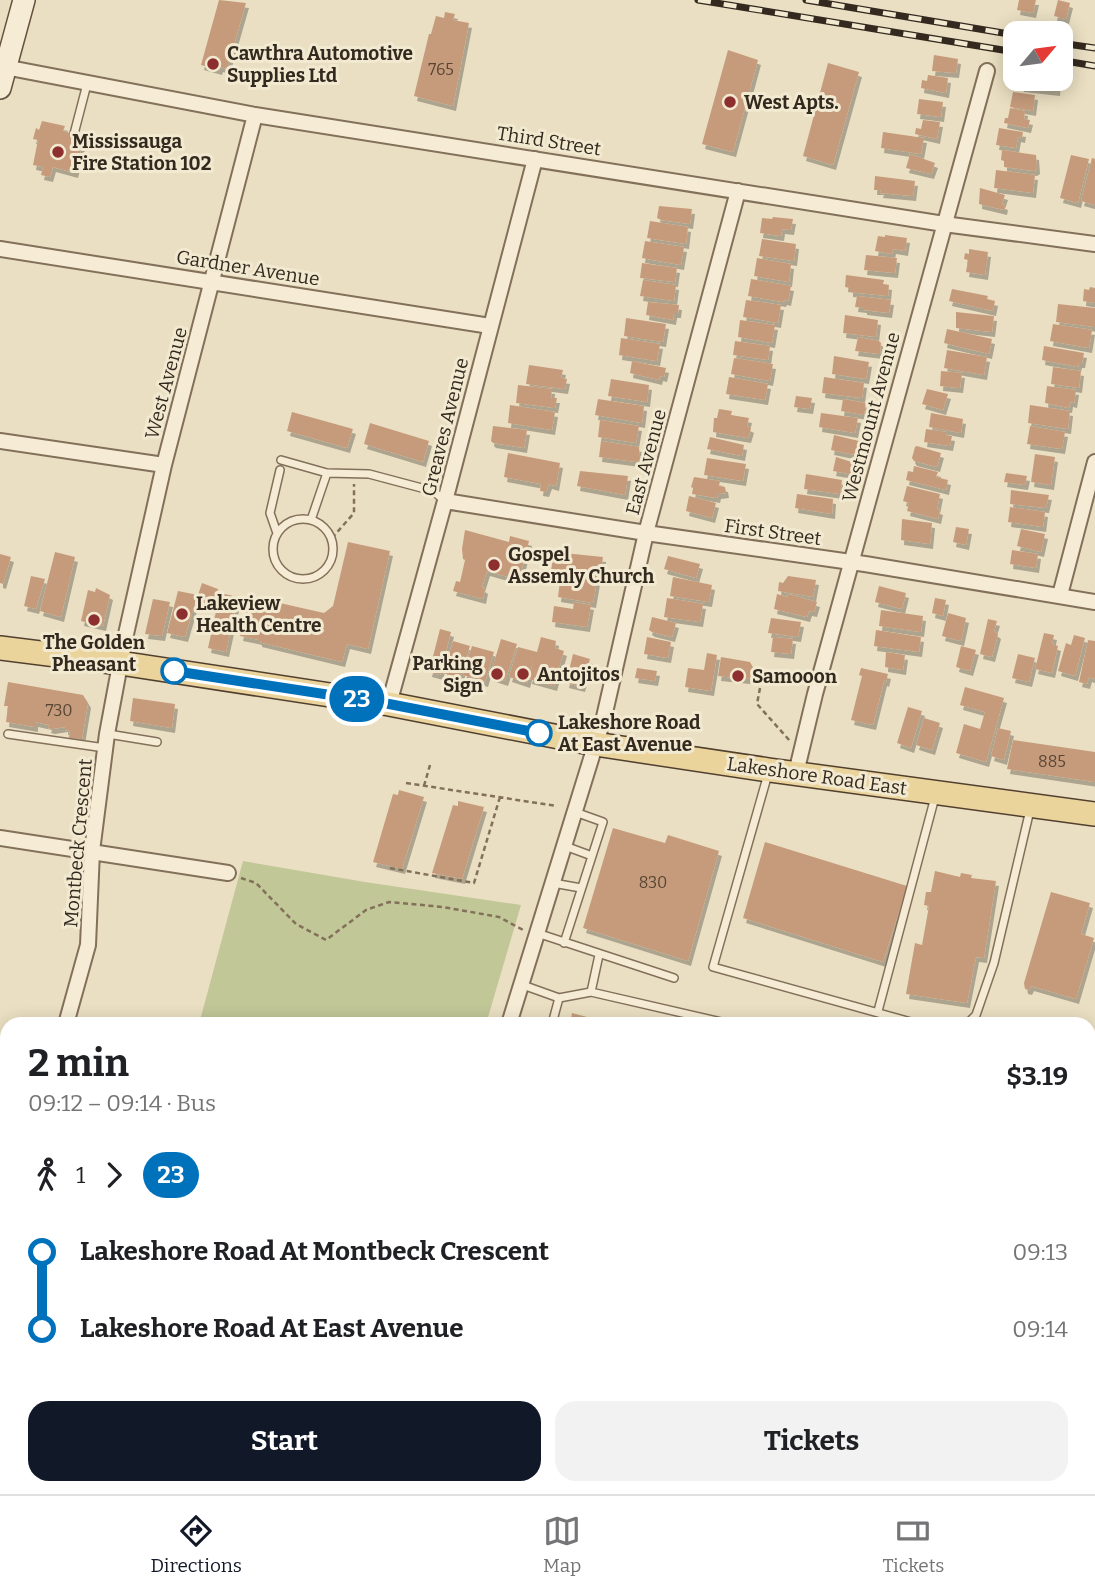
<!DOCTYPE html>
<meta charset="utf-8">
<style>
body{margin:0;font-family:Bitter,serif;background:#f2f2f2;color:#202124;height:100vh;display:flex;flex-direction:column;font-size:26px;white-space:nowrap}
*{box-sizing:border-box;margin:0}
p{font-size:23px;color:#757577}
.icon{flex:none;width:38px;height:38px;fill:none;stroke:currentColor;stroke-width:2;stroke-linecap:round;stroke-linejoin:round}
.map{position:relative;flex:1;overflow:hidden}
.sheet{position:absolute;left:0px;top:1017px;width:1096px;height:478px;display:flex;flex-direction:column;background:#fff;border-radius:21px 21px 0 0;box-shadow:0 4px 18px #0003}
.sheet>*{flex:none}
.badge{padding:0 14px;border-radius:23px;font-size:24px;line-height:46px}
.needle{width:46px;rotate:61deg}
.buttons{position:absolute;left:1003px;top:21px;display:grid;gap:14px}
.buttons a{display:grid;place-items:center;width:70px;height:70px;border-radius:14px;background:#fff;box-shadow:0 4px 18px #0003;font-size:35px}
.map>.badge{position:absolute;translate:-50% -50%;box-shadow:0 0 0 4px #fff}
.legs{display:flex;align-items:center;gap:10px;height:77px;padding:0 28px;font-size:23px}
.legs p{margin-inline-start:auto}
.summary{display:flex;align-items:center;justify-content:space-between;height:119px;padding:0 28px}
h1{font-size:38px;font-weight:700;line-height:52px}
.button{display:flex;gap:14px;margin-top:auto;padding:14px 28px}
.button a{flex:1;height:80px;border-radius:21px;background:#111827;color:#fff;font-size:28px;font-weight:700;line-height:80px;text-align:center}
.button a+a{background:#f2f2f2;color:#202124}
ul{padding:0 28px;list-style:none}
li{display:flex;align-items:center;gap:24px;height:77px;font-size:26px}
li i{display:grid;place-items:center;width:10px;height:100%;margin:0 9px;background:currentColor}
li i::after{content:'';width:18px;height:18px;margin:-9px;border:5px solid;border-radius:50%;background:#fff}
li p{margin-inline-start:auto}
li:first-child i{background:linear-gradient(#0000 50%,currentColor 0)}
li:last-child i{background:linear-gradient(currentColor 50%,#0000 0)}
.dock{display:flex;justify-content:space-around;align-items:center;height:98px;border-top:2px solid #e0e0e0;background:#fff;font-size:19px;color:#757577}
.dock a{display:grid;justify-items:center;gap:4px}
.dock .active{color:#111827}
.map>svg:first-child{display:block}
</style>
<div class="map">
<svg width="1095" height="1494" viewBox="0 0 1095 1494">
<defs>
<filter id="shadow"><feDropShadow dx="3" dy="5" stdDeviation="0" flood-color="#0004"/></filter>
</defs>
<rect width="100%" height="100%" fill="#eadfc2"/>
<path fill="#c1c797" d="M243,861L365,882L521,905L486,1024H199Z
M0,1379L7,1381V1488H59L57,1494H0Z
M808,1488H908L930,1494H805Z"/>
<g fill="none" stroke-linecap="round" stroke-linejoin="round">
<path stroke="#6c8a83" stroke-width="4.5" d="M0,1437L7,1477
M9,1488L10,1494"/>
</g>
<path fill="#c69b7b" filter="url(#shadow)" d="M219,0L246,3L227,69L220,67L219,70L201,65Z
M1019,0H1036L1033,13L1017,10Z
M1058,0L1070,3L1066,19L1054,16Z
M445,12L455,14L453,20L469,23L453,106L414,96L429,34H431L436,16L444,18Z
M728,50L758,60L733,152L702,144Z
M934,55L958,59L956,73L932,71Z
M828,63L859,72L833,165L803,156Z
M928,75L948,78L946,93L921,88L922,80L927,81Z
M1022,79H1058L1057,91L1021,87Z
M1013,92L1035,95L1033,111L1010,107Z
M919,99L943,102L941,117L917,114Z
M1010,108L1025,111L1024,119L1030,120L1028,128L1004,123L1005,118H1008Z
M923,120L940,122L937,139L915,134L916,128L921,129Z
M42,121L65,126L63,131L84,137L75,173L53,167L50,177L41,175L43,167L33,165L38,140L33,139L36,128L39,130Z
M999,128L1023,132L1022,138L1018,137L1016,148L996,145Z
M883,132L924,138L921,154L881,148Z
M1002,150L1036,155L1037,169L1034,171L1004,167V161L1001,160Z
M910,154L935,163L931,174L906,168Z
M1071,155L1089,159L1078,203L1060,198Z
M1092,158L1095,159V205L1081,201Z
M996,170L1035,175L1033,193L994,188Z
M875,176L915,181L913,196L880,193L881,190H874Z
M980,188L1005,195L1002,204L1005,205L1004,210L979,204Z
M659,206L692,209L690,224L661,220L657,218Z
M773,217L793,219L791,230L782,229L781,236L760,233L762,218L772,219Z
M650,221L688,227L686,244L647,238Z
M885,235L907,238L905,251L893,249L892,254L875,251L878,236L885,237Z
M762,239L796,244L794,261L759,256Z
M645,241L684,247L681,265L642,258Z
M969,249L988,252L985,275L966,272L968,260L964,259L965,253L969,254Z
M866,255L897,258L895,273L864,270Z
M757,258L791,264L789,282L754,276Z
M642,263L677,268L675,282L640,278Z
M846,275L884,280L883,284L889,285L888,296L850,292V288L845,287Z
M751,279L791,286L788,301L784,300L783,302L748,296Z
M643,280L676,285L674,301L640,296Z
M1090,287L1095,288V303L1083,301L1084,289L1089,290Z
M952,289L988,296L987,299L995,301L993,311L949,301Z
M857,296L891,300L889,313L864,310V308L855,307Z
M746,300L781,305L778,323L743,317Z
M648,302L679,305L678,313H674L673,320L646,315Z
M1058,304L1095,308V327L1056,322Z
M956,312L994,316L992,332L956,328Z
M845,315L878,320L876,337L843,333Z
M626,318L666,324L663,342L624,336Z
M740,320L775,325L772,343L738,337Z
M1053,324L1092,330L1089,348L1050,341Z
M947,329L992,339L989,354L944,343Z
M858,337L879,341L881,343L880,354L855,351Z
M621,338L660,344L657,361L619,355Z
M735,341L770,346L768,360L733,355Z
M1044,346L1084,353L1082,363H1079L1078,367L1042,360Z
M947,350L987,357L984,375L944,368Z
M834,356L869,362L866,379L832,374Z
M734,358L773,364L770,381L731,374Z
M632,361L666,368L664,377L660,376L659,380L630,373Z
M529,365L563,370L561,378L567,379L565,389L526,384Z
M1053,367L1081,371L1079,388L1051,384Z
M941,371L962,373L960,388L940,386Z
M729,377L768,384L765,400L726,394Z
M824,377L864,383L862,398L822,393Z
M611,379L649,385L647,402L608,396Z
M518,385L552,389L551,398H557L555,408L516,403Z
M1047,386L1076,390L1074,403L1070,402L1069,408L1045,403Z
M927,389L948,394L943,410L922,404Z
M796,396L812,398L810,409L794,407Z
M598,399L644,406L642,423L595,415Z
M843,399L866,403L864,415L841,411Z
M510,405L555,412L552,430L508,423Z
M1030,405L1070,411L1068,429L1028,423Z
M719,409L732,411L731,415L749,418L747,426L751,428L748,438L713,432L714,418H717Z
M292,412L353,429L347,448L287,431Z
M821,413L858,418L855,433L819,427Z
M931,413L963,419L961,433L929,427Z
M600,420L639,426L636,443L598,437Z
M370,423L429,441L423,462L364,444Z
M493,426L527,430L524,448L493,443L491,441Z
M1030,426L1065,432L1062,449L1027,444Z
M926,429L946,432V435L952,436L950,446L924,442Z
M834,435L863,442L860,456L831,450Z
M710,437L744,445L742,456L707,449Z
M601,441L639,447L640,459L637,462L599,457Z
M917,446L941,453L937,467L914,461L912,458L915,447Z
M508,453L560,463L556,486L549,484L546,492L540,491L541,484L504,477Z
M1035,454L1055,457L1051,485L1031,482Z
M836,457L858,464L856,475L833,471Z
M707,458L746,464L743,481L704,475Z
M914,466L938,472L936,477L948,480L946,490L906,480L908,471L913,472Z
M580,471L628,476L625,495L577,486Z
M1006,473L1027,476L1025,485L1004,482Z
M806,474L842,480L840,494L804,489Z
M694,477L720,481L719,486L725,487L726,493L718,494L717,498L692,494L693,488L691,487Z
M907,486L940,494L937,509L940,510L938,519L907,511L909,503L903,501Z
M1011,490L1049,495L1046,508L1010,504Z
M797,494L833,499L832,514L795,508Z
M689,496L716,503L712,518L686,511Z
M1010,507L1045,512L1043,527L1008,522Z
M902,519L932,523L930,544L901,540Z
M956,527L969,529L966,545L953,542Z
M1021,529L1045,534L1041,552L1017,546Z
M465,530L509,542L510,536L529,541L519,580L487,571L482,587L485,589L483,599L453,591L456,581L460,582L465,560L463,559L462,549Z
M348,542L390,551L368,649L347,644L342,662L259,642V640L240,636L249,596L324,613L333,606Z
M1012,550L1038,554L1036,568L1010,564Z
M55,552L75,557L61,617L40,611Z
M554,552L603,557L600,578L551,571Z
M0,554L11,557L3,584L0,583Z
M668,556L700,564L696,578L664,569Z
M31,576L45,579L36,609L24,606Z
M788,576L816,580L813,597L778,591L779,582L783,583Z
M673,577L712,585L709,602L670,596Z
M581,578L597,580L593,603L558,597L560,581L579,584Z
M202,583L218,589L212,608L195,603L185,637L167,633L178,591L198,595Z
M879,586L906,593L902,609L875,602Z
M96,588L110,595L103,626L81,621L88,590L95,592Z
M220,593L238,597L226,652L208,648Z
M777,594L787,597L788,594L817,602L814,612L809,611L807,617L774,609Z
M667,598L703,604L700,622L664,617Z
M935,598L946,600L943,616L932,613Z
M153,599L170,602L162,636L145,634Z
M574,602L591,605L587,627L552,622L554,606L573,609Z
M881,610L923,616L921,632L879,626Z
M948,613L966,618L961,641L942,636Z
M652,617L676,623L672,637L652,632L649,630Z
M771,618L801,622L798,637L768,633Z
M988,619L997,621L994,631L998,634L992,657L980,654Z
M440,629L451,632L440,675L429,672Z
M876,630L921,637L919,652L874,646Z
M1044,633L1054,635L1052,644L1058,646L1052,673L1035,669Z
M1074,635L1085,638L1075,676L1058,671L1066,643L1071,645Z
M541,637L556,641L555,648L564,651L554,686L529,679L534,658L527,683L509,677L518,647L537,652Z
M647,637L671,642L668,658L644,654Z
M773,637L793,639L791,654L771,652Z
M501,639L517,644L505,681L490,676Z
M1088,640L1095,641V679L1089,677L1087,684L1079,682Z
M453,641L470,646L460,678L443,673Z
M472,646L494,652L485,682L463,675Z
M961,646L976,650L970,671L956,667Z
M886,652L905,655L903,670L885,667Z
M707,653L717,655L711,691L685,687L688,668L704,670Z
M573,654L590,659L582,687L566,683Z
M1018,654L1035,658L1029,682L1012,678Z
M721,657L750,662L755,671L754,676L747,679L718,676Z
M637,668L657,671L655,681L635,678Z
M861,668L888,674L886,682L884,681L873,725L851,720L862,676L859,675Z
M8,682L83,695L88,703L82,739L69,738L70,731L65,730V727L52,729L48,728L49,725L35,722V727L6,722L8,706H4Z
M965,687L1004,698L986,762L956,753L964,724L980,729L985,712L960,705Z
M133,698L175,704L172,728L130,721Z
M908,707L922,711L911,748L897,743Z
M924,718L940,723L932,750L916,745Z
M998,728L1011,731L1004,760L991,756Z
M1013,740L1095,752V782L1007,769Z
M399,790L424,797L402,869L373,862L393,794L398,795Z
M458,801L484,807L462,879L432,873L453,805L458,806Z
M613,828L665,843L668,835L719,851L688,961L583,928Z
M765,842L907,886L883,962L743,918Z
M935,871L960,877L961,873L972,875L971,878L996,881L984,958L976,957L967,1003L906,994L915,943L922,945L929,906L924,905L926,892H931Z
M1051,892L1090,903L1081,934L1094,938L1076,999L1031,986L1029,990L1025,989L1024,983Z
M572,1013L610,1023V1024H570Z
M1088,1343L1095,1344V1425L1089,1443Z
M131,1488H154L159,1494H120Z
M640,1488H746L744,1494H641L638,1493Z"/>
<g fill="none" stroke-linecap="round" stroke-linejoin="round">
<defs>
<path id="service" d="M74,134L87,84
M281,460L327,473L369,474L433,491L444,500
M273 549a30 30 0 1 1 60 0a30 30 0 1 1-60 0Z
M311,520L327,473
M277,533L270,513L280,470
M8,734L105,748
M108,734L157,742
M768,774L713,967L918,1024
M565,846L592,856
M553,883L581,888
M537,933L674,978
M564,943L603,822L575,812
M520,984L559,998
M591,992L730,1024
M878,1011L935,797
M552,1024L559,998L591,992L599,955
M967,1024L976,1015L994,963L1030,810"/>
<path id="minor" d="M0,64L15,69L255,115L944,224L1095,244
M0,249L490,326
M0,441L164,465
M445,501L646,533L865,564L1095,602
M1060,595L1095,462
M389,704L445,501L535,159
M796,773L815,694L987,71
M0,838L228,873
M66,1024L88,945L92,851L107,734L124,643L164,465L255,115
M509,1024L604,717L646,533L738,191
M0,1239L7,1236
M1088,1285L1095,1287"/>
<path id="secondary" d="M0,88L24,0"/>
<path id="primary" d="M0,648L120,663L389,704L595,744L769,770L1095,814"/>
</defs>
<use href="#service" stroke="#83705b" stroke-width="10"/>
<use href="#minor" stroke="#83705b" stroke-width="18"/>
<use href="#secondary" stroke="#65523e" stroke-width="24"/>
<use href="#primary" stroke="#513f2f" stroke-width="26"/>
<path stroke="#83705b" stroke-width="2.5" stroke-dasharray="5 3.5" stroke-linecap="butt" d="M332,538L354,513V484
M760,688L757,704L790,741
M406,783L557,806
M424,786L430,765
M390,868L474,883L500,797
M241,878L256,883L296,924L326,940L366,910L389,902L443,907L499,917L525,931"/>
<use href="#service" stroke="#f6ecd5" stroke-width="7"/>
<use href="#minor" stroke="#f6ecd5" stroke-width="14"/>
<use href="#secondary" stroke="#f6ecd5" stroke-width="21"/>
<use href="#primary" stroke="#ebd39c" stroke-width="23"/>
<defs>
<path id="rail" d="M698,0L1015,52
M806,0L1015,35
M1060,43L1095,48
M1060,60L1095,66"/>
</defs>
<use href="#rail" stroke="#34291e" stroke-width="7"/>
<use href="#rail" stroke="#f2e9d1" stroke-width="4.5" stroke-dasharray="13" stroke-linecap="butt"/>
</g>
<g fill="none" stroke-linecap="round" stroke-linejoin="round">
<defs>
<path id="line-1" d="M174,671L389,704L539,733"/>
</defs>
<use href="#line-1" stroke="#fff" stroke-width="16"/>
<use href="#line-1" stroke="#0072bc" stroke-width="10"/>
</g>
<g fill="#8d2f2f" stroke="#f2e9d1" stroke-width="2.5">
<circle cx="213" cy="64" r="7"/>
<circle cx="730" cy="102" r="7"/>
<circle cx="58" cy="152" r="7"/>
<circle cx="494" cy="565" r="7"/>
<circle cx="182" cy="614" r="7"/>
<circle cx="94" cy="620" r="7"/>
<circle cx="497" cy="674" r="7"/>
<circle cx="523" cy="674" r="7"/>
<circle cx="738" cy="676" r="7"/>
</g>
<g fill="#fff" stroke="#0072bc" stroke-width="3.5">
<circle cx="174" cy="671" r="12"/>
<circle cx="539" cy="733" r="12"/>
</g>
<g text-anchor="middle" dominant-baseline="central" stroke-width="6" stroke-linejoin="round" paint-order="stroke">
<g font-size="16" fill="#584635">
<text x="441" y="69">765</text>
<text x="59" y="710">730</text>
<text x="1052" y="761">885</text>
<text x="653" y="882">830</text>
</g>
<g font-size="19" font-weight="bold" fill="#34291e" stroke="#f2e9d1" text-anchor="start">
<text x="227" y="53">Cawthra Automotive<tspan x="227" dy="22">Supplies Ltd</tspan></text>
<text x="744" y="102">West Apts.</text>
<text x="72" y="141">Mississauga<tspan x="72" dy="22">Fire Station 102</tspan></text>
<text x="508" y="554">Gospel<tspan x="508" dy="22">Assemly Church</tspan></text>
<text x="196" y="603">Lakeview<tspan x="196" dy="22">Health Centre</tspan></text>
<text x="94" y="642" text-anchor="middle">The Golden<tspan x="94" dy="22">Pheasant</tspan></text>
<text x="483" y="663" text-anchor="end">Parking<tspan x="483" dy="22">Sign</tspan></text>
<text x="537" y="674">Antojitos</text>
<text x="752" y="676">Samooon</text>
</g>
<g font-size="19" fill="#34291e" stroke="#f2e9d1">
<text transform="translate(549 141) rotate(9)">Third Street</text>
<text transform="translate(248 268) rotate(9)">Gardner Avenue</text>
<text transform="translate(166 383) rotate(-75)">West Avenue</text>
<text transform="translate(871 417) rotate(-75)">Westmount Avenue</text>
<text transform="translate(445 427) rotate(-76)">Greaves Avenue</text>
<text transform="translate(646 462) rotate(-75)">East Avenue</text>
<text transform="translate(773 532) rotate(8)">First Street</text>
<text transform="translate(817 776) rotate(8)">Lakeshore Road East</text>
<text transform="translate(78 843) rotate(-85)">Montbeck Crescent</text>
</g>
<g font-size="19" font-weight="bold" fill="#34291e" stroke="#f2e9d1" text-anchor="start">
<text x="558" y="722">Lakeshore Road<tspan x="558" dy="22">At East Avenue</tspan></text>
</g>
</g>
</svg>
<div class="buttons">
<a><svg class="needle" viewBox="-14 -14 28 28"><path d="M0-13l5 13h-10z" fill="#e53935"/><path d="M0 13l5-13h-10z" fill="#757577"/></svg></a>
</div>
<b class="badge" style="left:357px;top:699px;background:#0072bc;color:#fff">23</b>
<section class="sheet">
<div class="summary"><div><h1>2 min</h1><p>09:12 – 09:14 · Bus</p></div><b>$3.19</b></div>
<div class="legs"><svg class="icon" aria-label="walk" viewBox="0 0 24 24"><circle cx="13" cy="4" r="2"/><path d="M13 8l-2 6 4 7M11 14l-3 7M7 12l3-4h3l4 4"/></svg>1<svg class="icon" aria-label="forward" viewBox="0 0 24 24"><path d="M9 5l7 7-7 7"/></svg><b class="badge" style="background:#0072bc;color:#fff">23</b></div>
<ul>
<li><i style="color:#0072bc"></i><b>Lakeshore Road At Montbeck Crescent</b><p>09:13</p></li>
<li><i style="color:#0072bc"></i><b>Lakeshore Road At East Avenue</b><p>09:14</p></li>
</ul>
<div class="button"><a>Start</a><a>Tickets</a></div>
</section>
</div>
<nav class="dock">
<a class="active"><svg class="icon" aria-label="directions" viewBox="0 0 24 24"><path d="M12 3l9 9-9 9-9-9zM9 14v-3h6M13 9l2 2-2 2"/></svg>Directions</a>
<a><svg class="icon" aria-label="map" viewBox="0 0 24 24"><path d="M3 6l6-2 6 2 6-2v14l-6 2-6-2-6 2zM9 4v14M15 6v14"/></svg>Map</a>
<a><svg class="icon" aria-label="tickets" viewBox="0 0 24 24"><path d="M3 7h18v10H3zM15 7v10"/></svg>Tickets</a>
</nav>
